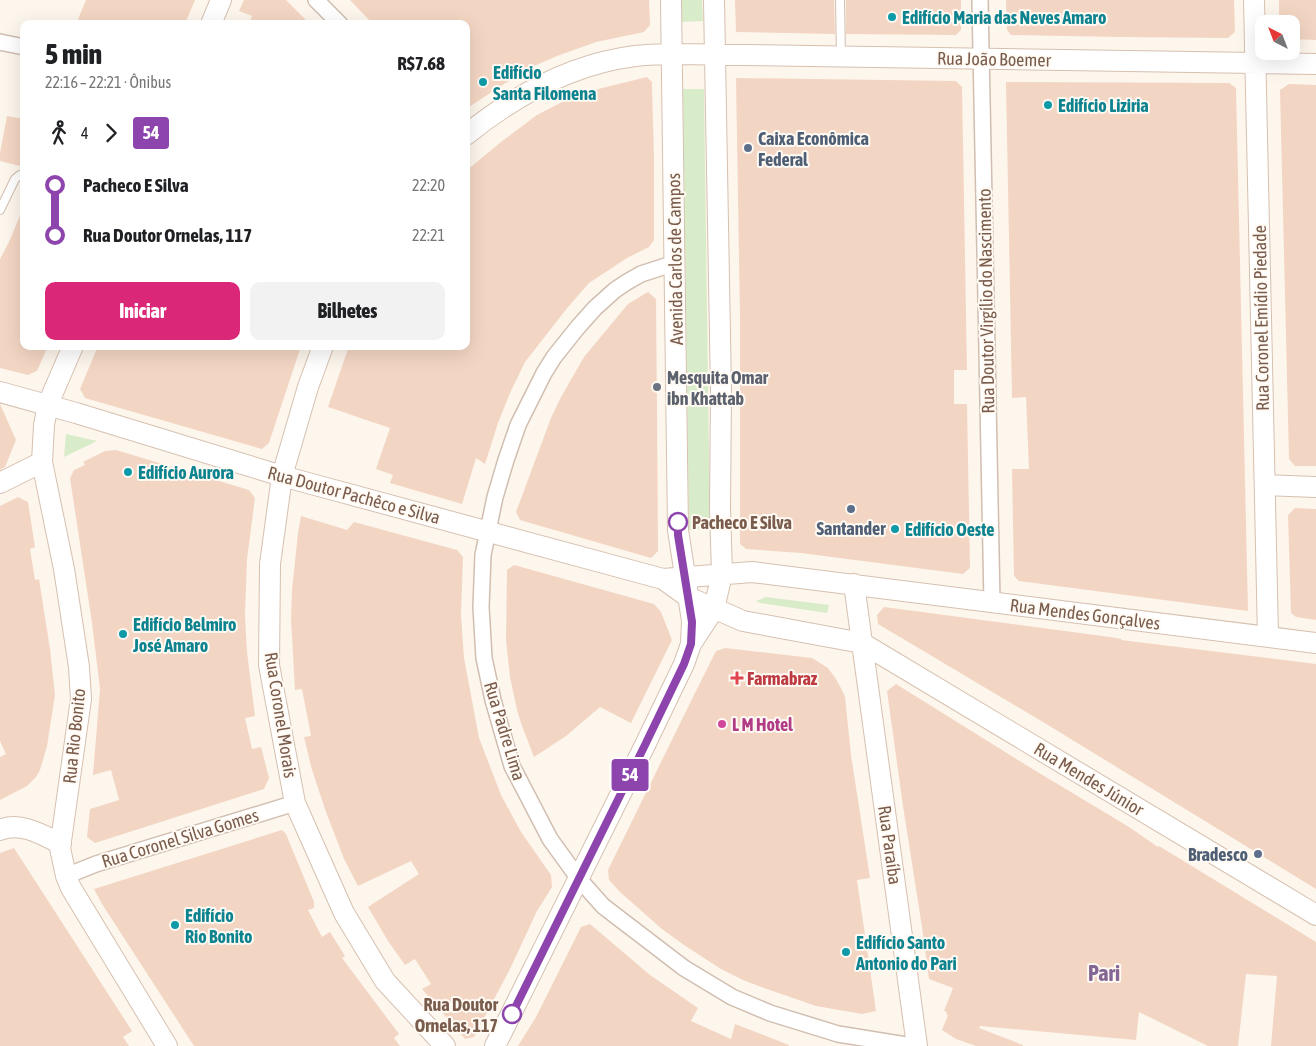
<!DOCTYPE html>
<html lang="pt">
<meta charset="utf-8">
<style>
body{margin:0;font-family:"Asap Condensed",sans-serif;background:#f2f2f2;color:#202124;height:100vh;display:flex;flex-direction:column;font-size:19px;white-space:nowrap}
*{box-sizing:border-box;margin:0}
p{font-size:16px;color:#757577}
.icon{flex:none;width:28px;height:28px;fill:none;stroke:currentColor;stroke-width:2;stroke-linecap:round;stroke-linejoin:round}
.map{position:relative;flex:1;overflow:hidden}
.panel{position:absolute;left:20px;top:20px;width:450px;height:330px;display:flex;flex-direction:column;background:#fff;border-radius:10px;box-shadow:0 5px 20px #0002}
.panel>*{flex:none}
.badge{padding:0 10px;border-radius:4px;font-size:18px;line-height:32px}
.needle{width:32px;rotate:318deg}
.tools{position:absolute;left:1255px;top:15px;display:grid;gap:10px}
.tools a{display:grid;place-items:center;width:45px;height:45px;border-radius:10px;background:#fff;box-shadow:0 5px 20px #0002;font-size:25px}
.map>.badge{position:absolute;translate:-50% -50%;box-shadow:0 0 0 2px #fff}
.legs{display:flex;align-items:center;gap:8px;height:55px;padding:0 25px;font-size:16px}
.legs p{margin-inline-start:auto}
.summary{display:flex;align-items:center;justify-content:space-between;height:85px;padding:0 25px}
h1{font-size:28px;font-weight:800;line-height:38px}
.cta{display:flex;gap:10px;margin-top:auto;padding:10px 25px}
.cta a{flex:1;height:58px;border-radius:10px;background:#db2777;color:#fff;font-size:20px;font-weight:800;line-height:58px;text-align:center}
.cta a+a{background:#f2f2f2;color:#202124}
ul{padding:0 25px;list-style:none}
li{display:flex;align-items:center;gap:18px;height:50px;font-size:19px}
li i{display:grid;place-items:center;width:8px;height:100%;margin:0 6px;background:currentColor}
li i::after{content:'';width:12px;height:12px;margin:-6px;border:4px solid;border-radius:50%;background:#fff}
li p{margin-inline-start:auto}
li:first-child i{background:linear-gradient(#0000 50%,currentColor 0)}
li:last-child i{background:linear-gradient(currentColor 50%,#0000 0)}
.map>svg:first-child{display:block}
</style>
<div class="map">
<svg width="1316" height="1046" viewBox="0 0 1316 1046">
<rect width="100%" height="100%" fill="#fdf6ec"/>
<path fill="#d8ecc9" d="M681,0H702L703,21L681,22Z
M683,89H704L710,529L689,530Z
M66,434L97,441L64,457Z
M766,597L829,605L827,613L760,603L756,601Z"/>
<path fill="#f3d5c3" d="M86,0H195L185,24H76Z
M244,0H286L310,24H249L252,16L239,11Z
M350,0H649L650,25L644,32L596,42L557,56L534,66L504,84L466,109V24H373Z
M735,0H834L835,34L736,32Z
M846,0H961V30L956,35L846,34Z
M1006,0H1234L1235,32L1228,38L1118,37L1011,35L1007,30Z
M1279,0H1316V40L1291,39V24H1279Z
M647,77L652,82V87L654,158V240L649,247L627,258L589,283L568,307L525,362L510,393L498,423L485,464L476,458L462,504L390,483L393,475L376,469L390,428L328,407L349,346H466V171L501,142L537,115L564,101L590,91Z
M736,78L956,81L962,87L967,370H954V404H967L970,568L963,574L801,553L746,549L740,544V318Z
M1006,82L1229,83L1236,88L1248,611L1019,581L1014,576L1012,469H1029L1026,397L1012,398Z
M1289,84L1316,85V466H1295L1289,459L1280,90Z
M7,116L24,119V167L0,161V153Z
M23,208L24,346H48L37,371L28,375L0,368V259L9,242Z
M648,292L656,299L657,414L658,546V551L651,558L520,520L516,512L551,418L561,397L584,357L628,304Z
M98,346H301L269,443L262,449L85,398L80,389Z
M0,404L16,440L5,467L0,470Z
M116,450L249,490L255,498L247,559L245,616L247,652L255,716L245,718L252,749L261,747L269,778L264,789L95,843L87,837L90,809L119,800L111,770L93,775L100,689L92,623L70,478L74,470L85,465L83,462L105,451Z
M18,497L28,502L35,547L30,549L35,580L39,579L50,649L55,695L47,746L40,770L36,777L27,786L0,800V757L6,754L0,741V506Z
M1295,508L1316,509V620L1296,617L1291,613L1288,515Z
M301,516L347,530L354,522L457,550L463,557L461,615L464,658L479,738L501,795L521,832L551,875L552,887L537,911L510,969L474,1037L465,1039L422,989L431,984L415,959L405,965L388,941L368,907L419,874L411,861L358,886L344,859L326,812L312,770L304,737L311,736L302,689L295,690L291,619L292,590L298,533Z
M514,565L654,604L661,612L672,640L631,723L600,707L566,736L534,757L522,726L517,710L510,677L506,640L507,570Z
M884,607L1110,637L1122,639L1121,640L1316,664V889L1043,722L878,624L877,615Z
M725,648L812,658L828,668L836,679L843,692L845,697L851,755L870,878L857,880L876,1011L862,1014L816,1006L767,989L743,980L721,969L684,945L662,929L620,892L609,880L608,870L694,695L716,651Z
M896,684L1026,765L1129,827L1158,847L1159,846L1316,942V1046H1271L1277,976L1246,974L1238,1046H1208L1139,1012L1136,1040L980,1026L979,1028L1023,1045V1046H976L956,1039L942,1030L948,1015L946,1014L947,1012L944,1011L953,988L929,979L922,927L903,806L887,691Z
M282,830L286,834L314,902V908L308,910L322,937L330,932L345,956L342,958L399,1034L394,1038L400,1046H194L102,904L94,889Z
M14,848L132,1031L123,1037L129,1046H0V853Z
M590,924L650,975L698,1008L691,1021L731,1039L735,1024L789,1045V1046H518L536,1017L581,927Z"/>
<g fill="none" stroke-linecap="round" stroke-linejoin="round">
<defs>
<path id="lane" d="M840,0L841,56
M0,210L15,179L20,175L24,176"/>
<path id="street" d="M316,0L340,24
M980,0L992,602
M0,42L24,47
M675,263L641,274L627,282L615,290L595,308L578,327L554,357L544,373L518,425L506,460L495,497L483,555L481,607L484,658L493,700L512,766L550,839L579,879L603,906L616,916L684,968L732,997L770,1013L838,1034L912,1046
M66,876L96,864L295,803"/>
<path id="secondary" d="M671,0L678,530L692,621L691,644
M1254,0L1268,637
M211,24L221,0
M466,135C514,96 572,64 635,56C670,52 706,55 742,55L1316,64
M73,346L48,404L44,425L42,462L64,569L79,667L81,699L60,848L66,876L71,888L167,1046
M323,346L308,387L282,476L270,564L269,665L295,803L344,913L385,981L445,1046
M0,392L76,413L282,476L663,579L752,572L1316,643
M0,483L42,462
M1265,485L1316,487
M663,579L688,597L743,621L862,643L1316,915
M854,584L917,1046
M0,830C20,821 43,835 61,844
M495,1046L645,745L684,664L691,644L714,609L722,574L720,508L721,392L714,0"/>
</defs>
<use href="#lane" stroke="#d1beb0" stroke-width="10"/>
<use href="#street" stroke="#d1beb0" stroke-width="18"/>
<use href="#secondary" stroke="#d6c0b0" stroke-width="22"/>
<use href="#lane" stroke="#fff" stroke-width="8"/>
<use href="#street" stroke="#fff" stroke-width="15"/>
<use href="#secondary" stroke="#fff" stroke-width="20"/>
</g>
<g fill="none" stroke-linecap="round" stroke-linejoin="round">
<defs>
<path id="line-1" d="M512,1014L645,745L684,664L691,644L692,622L678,535V522"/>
</defs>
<use href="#line-1" stroke="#fff" stroke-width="11"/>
<use href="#line-1" stroke="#8e44ad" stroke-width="8"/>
</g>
<g fill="#0f9aa8" stroke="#fffaf3" stroke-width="2">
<circle cx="892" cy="17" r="5"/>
<circle cx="483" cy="82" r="5"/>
<circle cx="1048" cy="105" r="5"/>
<circle cx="128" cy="472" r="5"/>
<circle cx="895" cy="529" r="5"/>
<circle cx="123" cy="634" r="5"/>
<circle cx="175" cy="925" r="5"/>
<circle cx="846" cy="952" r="5"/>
</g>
<g fill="#5c6f8a" stroke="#fffaf3" stroke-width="2">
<circle cx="748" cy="148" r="5"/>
<circle cx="851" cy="509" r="5"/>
<circle cx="1258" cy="854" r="5"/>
</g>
<circle fill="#6b7280" stroke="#fffaf3" stroke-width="2" cx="657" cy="387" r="5"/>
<g fill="#fff" stroke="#8e44ad" stroke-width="2.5">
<circle cx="678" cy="522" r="9"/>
<circle cx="512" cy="1014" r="9"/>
</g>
<path fill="#e0444e" stroke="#fffaf3" stroke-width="2" d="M734.5 670.5h5v5h5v5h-5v5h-5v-5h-5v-5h5z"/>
<circle fill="#d1479c" stroke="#fffaf3" stroke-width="2" cx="722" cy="724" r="5"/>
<g text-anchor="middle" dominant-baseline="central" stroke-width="4" stroke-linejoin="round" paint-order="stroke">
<g font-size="18" font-weight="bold" fill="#0d838f" stroke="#fffaf3" text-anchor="start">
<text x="902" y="17">Edifício Maria das Neves Amaro</text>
<text x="493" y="72">Edifício<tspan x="493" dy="21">Santa Filomena</tspan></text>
<text x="1058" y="105">Edifício Liziria</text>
<text x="138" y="472">Edifício Aurora</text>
<text x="905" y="529">Edifício Oeste</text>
<text x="133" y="624">Edifício Belmiro<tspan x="133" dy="21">José Amaro</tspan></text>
<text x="185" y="915">Edifício<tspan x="185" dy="21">Rio Bonito</tspan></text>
<text x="856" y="942">Edifício Santo<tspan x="856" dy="21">Antonio do Pari</tspan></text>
</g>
<g font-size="18" fill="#7a5c4d" stroke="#fffaf3">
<text transform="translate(994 59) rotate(1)">Rua João Boemer</text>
<text transform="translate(675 259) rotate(-91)">Avenida Carlos de Campos</text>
<text transform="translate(986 301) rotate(-91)">Rua Doutor Virgílio do Nascimento</text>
<text transform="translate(1261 318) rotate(-91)">Rua Coronel Emídio Piedade</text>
<text transform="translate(354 495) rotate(15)">Rua Doutor Pachêco e Silva</text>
<text transform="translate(1085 614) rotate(7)">Rua Mendes Gonçalves</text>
<text transform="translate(281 715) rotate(81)">Rua Coronel Morais</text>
<text transform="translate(505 731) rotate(73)">Rua Padre Lima</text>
<text transform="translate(74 736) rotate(-84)">Rua Rio Bonito</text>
<text transform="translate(1089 779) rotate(31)">Rua Mendes Júnior</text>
<text transform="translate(180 838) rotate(-17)">Rua Coronel Silva Gomes</text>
<text transform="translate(890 845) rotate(82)">Rua Paraíba</text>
</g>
<g font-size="18" font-weight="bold" fill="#4e5e75" stroke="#fffaf3" text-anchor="start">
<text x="758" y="138">Caixa Econômica<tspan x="758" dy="21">Federal</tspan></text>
<text x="851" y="528" text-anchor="middle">Santander</text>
<text x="1248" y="854" text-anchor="end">Bradesco</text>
</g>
<g font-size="18" font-weight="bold" fill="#5b616d" stroke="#fffaf3" text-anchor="start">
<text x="667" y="377">Mesquita Omar<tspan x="667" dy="21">ibn Khattab</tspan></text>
</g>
<g font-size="18" font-weight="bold" fill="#7a5c4d" stroke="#fffaf3" text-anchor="start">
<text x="692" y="522">Pacheco E Silva</text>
<text x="498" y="1004" text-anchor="end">Rua Doutor<tspan x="498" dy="21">Ornelas, 117</tspan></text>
</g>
<g font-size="18" font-weight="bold" fill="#be3a42" stroke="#fffaf3" text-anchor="start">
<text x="747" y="678">Farmabraz</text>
</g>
<g font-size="18" font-weight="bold" fill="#b23c85" stroke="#fffaf3" text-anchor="start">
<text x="732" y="724">L M Hotel</text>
</g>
<g font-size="22" font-weight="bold" fill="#846695" stroke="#fffaf3">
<text x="1104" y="973">Pari</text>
</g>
</g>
</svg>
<div class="tools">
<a><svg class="needle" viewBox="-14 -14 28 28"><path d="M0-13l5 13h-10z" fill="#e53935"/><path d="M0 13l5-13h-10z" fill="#757577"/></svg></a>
</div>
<b class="badge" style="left:630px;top:775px;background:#8e44ad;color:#fff">54</b>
<section class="panel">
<div class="summary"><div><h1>5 min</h1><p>22:16 – 22:21 · Ônibus</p></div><b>R$7.68</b></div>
<div class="legs"><svg class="icon" aria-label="walk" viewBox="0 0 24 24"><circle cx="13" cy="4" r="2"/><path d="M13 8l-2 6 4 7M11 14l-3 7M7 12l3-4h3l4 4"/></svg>4<svg class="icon" aria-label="forward" viewBox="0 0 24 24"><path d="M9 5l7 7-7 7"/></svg><b class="badge" style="background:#8e44ad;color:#fff">54</b></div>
<ul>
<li><i style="color:#8e44ad"></i><b>Pacheco E Silva</b><p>22:20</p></li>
<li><i style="color:#8e44ad"></i><b>Rua Doutor Ornelas, 117</b><p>22:21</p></li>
</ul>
<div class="cta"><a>Iniciar</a><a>Bilhetes</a></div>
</section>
</div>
